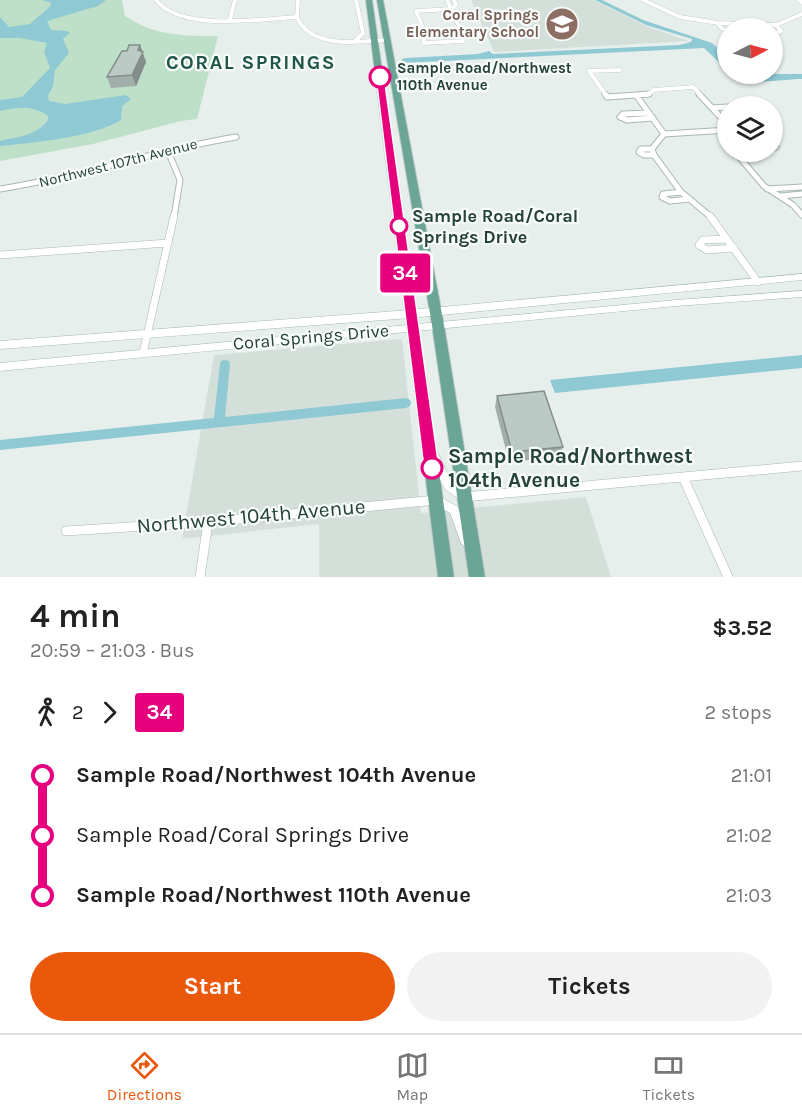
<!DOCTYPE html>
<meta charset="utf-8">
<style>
body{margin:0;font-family:Karla,sans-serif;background:#f2f2f2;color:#222;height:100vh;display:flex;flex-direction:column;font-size:22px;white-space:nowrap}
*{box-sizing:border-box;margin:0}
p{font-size:20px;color:#767676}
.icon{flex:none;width:33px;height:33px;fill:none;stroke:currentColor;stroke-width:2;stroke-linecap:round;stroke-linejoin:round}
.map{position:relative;height:577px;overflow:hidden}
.drawer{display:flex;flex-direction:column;background:#fff;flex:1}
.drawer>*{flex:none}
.badge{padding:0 12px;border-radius:4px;font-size:21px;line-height:39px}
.needle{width:39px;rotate:84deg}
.fabs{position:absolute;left:717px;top:18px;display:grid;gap:12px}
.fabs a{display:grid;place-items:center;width:66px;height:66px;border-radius:50%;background:#fff;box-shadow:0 2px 4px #0004;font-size:30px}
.map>.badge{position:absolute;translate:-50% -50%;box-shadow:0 0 0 3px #fff}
.legs{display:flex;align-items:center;gap:9px;height:66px;padding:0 30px;font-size:20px}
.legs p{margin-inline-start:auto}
.overview{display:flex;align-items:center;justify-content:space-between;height:102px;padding:0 30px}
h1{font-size:33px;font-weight:700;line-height:45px}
.button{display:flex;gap:12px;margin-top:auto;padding:12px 30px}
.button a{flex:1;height:69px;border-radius:36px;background:#ea580c;color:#fff;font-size:24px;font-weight:700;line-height:69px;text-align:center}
.button a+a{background:#f2f2f2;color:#222}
ul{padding:0 30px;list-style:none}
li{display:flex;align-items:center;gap:21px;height:60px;font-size:22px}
li i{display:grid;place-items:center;width:9px;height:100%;margin:0 8px;background:currentColor}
li i::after{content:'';width:15px;height:15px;margin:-8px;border:4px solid;border-radius:50%;background:#fff}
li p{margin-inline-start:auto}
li:first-child i{background:linear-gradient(#0000 50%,currentColor 0)}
li:last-child i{background:linear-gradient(currentColor 50%,#0000 0)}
.tab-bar{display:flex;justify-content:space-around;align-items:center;height:84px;border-top:2px solid #e0e0e0;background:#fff;font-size:16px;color:#767676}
.tab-bar a{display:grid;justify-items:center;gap:3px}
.tab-bar .on{color:#ea580c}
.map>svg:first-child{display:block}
</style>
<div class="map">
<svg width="802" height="577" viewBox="0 0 802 577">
<rect width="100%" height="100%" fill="#e6efeb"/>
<path fill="#d4dfda" d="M471,0H593L648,27L689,41L494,52Z
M402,339L421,513L586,497L611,577H319V524L182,539L214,355Z"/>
<path fill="#bfe0c8" d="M0,0H122L125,16C154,36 184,36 218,36L197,119L181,121L93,144L0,161Z"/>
<path fill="#8ec9d4" d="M42,0H106L98,6L47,21L51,30L67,31L70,33L63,39L69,53L55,70L53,86L48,96L49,101L65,104L126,95L131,99L122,106L121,120C94,137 32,143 0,146V141C17,137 38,135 48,120V116C32,105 18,107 0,111V100L22,97L50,68L44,52L47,43L20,38H0V17L9,27L30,24C37,17 44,13 51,5V3Z
M595,0H602L643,20L712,43L727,57V70L704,48L402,63V59L407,58L478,54L489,51L493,54L679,45L691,42L692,39L646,25Z
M731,74H802V79C784,79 744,87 731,74Z
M802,355V368L555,393L550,380Z"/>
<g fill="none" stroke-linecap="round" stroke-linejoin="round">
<path fill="#8ec9d4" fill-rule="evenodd" d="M225,360L229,361L230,364L225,417L406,398L410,400L411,403L410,406L406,408L0,450V440L214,418L220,364L221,361Z"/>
<defs>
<path id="street-far3" d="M156,0C181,32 260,19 297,17C310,49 359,42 387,40
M447,0L451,9
M643,0L680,17L718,23L776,25L802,14
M799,0L802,2
M451,9L464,38L463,41L424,43V30L416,11Z
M452,9L456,5L454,0
M297,17L298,0
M230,19L235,0
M718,23L721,28L728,31
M772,34L781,31L776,25
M355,41L363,33L356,0
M606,95L589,71L620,70
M631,95H636
M636,95H647L654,90L693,87L701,95"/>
<path id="street-far2" d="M605,94L607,97L636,95L664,134
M699,94L728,125
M636,95L649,94
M712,108L728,107
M649,113L623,114L620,117L627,120L653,118
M664,134L652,149L654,155L681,192L711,217
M664,134L728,130
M772,148L776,147
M652,149H641L639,152L644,155H654
M168,151L180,180L174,217
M735,152L764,186L793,205L802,215
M0,189C80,177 156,150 236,137
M767,189L802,187
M681,192L663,194L662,197L670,201L690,199
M781,196L802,194"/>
<path id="street-far1" d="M710,216L758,282
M727,239L703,240L699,245L707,250L734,248
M0,255L168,243
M143,353L174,216"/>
<path id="street" d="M434,455L448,486L464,497L802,466
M683,477L728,577
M66,531L208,522L436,500L454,510L465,541
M200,577L208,522"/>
<path id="secondary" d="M802,274V280L410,318L0,349V341L410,310Z
M802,291V297L676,306L0,371V363L676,300Z"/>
<path id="primary" d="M366,0H372L454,577H438Z
M377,0H383L444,325L485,577H469L432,325Z"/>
</defs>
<use href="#street-far3" stroke="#a8b8b2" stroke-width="4.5"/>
<use href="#street-far2" stroke="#a8b8b2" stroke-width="7"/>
<use href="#street-far1" stroke="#a8b8b2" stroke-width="8"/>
<use href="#street" stroke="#a8b8b2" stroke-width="10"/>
<use href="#secondary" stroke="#a4bbb3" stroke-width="1"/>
<use href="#primary" stroke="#c2cac8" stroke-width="2"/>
<use href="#street-far3" stroke="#fff" stroke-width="4"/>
<use href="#street-far2" stroke="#fff" stroke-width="5"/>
<use href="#street-far1" stroke="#fff" stroke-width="7"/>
<use href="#street" stroke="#fff" stroke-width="9"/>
<use href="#secondary" fill="#fff" fill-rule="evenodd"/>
<use href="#primary" fill="#6aa596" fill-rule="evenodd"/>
</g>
<path fill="#a1aea9" d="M140,45L146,62L136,86L111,88L107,77L127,51Z
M497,396L563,447L559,457L509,462L495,407Z"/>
<path fill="#838d89" d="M140,45L146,62L136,86L132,75L138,50Z"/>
<path fill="#bbcac4" stroke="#838d89" stroke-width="1.5" d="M129,45H140L138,50L143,52L132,75L107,77L122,51H127Z
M544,391L563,447L512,452L497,396Z"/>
<path fill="#e6007e" stroke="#fff" stroke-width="1.5" d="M380,75L384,77L439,468L437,473L432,475L426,473L424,468L376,77Z"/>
<defs>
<symbol id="school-disc" viewBox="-11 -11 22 22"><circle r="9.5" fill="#8d6e63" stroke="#f7fbf9"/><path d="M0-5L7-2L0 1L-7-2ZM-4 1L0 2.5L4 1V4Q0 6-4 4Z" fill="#fff"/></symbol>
</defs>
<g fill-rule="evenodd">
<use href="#school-disc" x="543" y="5" width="38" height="38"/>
</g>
<g fill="#fff" stroke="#e6007e" stroke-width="3">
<circle cx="380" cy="77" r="10"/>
<circle cx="399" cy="226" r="8"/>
<circle cx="432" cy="468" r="10"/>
</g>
<g text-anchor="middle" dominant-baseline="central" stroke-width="4.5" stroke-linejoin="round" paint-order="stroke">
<g font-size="15" font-weight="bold" fill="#785e54" stroke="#f7fbf9" text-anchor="end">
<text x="539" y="15">Coral Springs<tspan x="539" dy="17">Elementary School</tspan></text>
</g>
<g font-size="15" font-weight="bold" fill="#24423a" stroke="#f7fbf9" text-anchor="start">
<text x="397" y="68">Sample Road/Northwest<tspan x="397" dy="17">110th Avenue</tspan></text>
</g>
<g font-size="15" fill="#24423a" stroke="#f7fbf9">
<text transform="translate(118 163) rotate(-14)">Northwest 107th Avenue</text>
</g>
<g font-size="18" font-weight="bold" fill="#24423a" stroke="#f7fbf9" text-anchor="start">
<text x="412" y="216">Sample Road/Coral<tspan x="412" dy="21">Springs Drive</tspan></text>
</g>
<g font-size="18" fill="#24423a" stroke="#f7fbf9">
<text transform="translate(311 337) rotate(-5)">Coral Springs Drive</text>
</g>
<g font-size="20" font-weight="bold" letter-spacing="1.5" fill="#1f5548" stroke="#f7fbf9">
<text x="251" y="62">CORAL SPRINGS</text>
</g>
<g font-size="21" font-weight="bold" fill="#24423a" stroke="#f7fbf9" text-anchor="start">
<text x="448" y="456">Sample Road/Northwest<tspan x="448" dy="24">104th Avenue</tspan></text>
</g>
<g font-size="21" fill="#24423a" stroke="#f7fbf9">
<text transform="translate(251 516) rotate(-5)">Northwest 104th Avenue</text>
</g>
</g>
</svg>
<div class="fabs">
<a><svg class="needle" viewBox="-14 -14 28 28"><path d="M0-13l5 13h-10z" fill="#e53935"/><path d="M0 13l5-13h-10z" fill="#767676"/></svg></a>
<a><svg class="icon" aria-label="layers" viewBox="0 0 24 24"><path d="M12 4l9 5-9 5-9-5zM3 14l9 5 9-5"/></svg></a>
</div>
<b class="badge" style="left:405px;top:273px;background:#e6007e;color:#fff">34</b>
</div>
<section class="drawer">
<div class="overview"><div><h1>4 min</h1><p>20:59 – 21:03 · Bus</p></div><b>$3.52</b></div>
<div class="legs"><svg class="icon" aria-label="walk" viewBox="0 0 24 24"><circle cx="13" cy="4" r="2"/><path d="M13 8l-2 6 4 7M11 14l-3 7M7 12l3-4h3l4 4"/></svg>2<svg class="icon" aria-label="forward" viewBox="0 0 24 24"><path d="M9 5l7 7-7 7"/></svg><b class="badge" style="background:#e6007e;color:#fff">34</b><p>2 stops</p></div>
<ul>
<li><i style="color:#e6007e"></i><b>Sample Road/Northwest 104th Avenue</b><p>21:01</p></li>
<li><i style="color:#e6007e"></i><span>Sample Road/Coral Springs Drive</span><p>21:02</p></li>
<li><i style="color:#e6007e"></i><b>Sample Road/Northwest 110th Avenue</b><p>21:03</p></li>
</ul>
<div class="button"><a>Start</a><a>Tickets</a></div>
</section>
<nav class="tab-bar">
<a class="on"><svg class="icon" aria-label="directions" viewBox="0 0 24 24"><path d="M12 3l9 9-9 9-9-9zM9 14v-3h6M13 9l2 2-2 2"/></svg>Directions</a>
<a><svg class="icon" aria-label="map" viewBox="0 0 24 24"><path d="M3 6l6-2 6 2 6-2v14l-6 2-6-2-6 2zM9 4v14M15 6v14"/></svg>Map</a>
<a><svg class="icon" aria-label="tickets" viewBox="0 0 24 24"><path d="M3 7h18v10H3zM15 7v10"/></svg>Tickets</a>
</nav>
